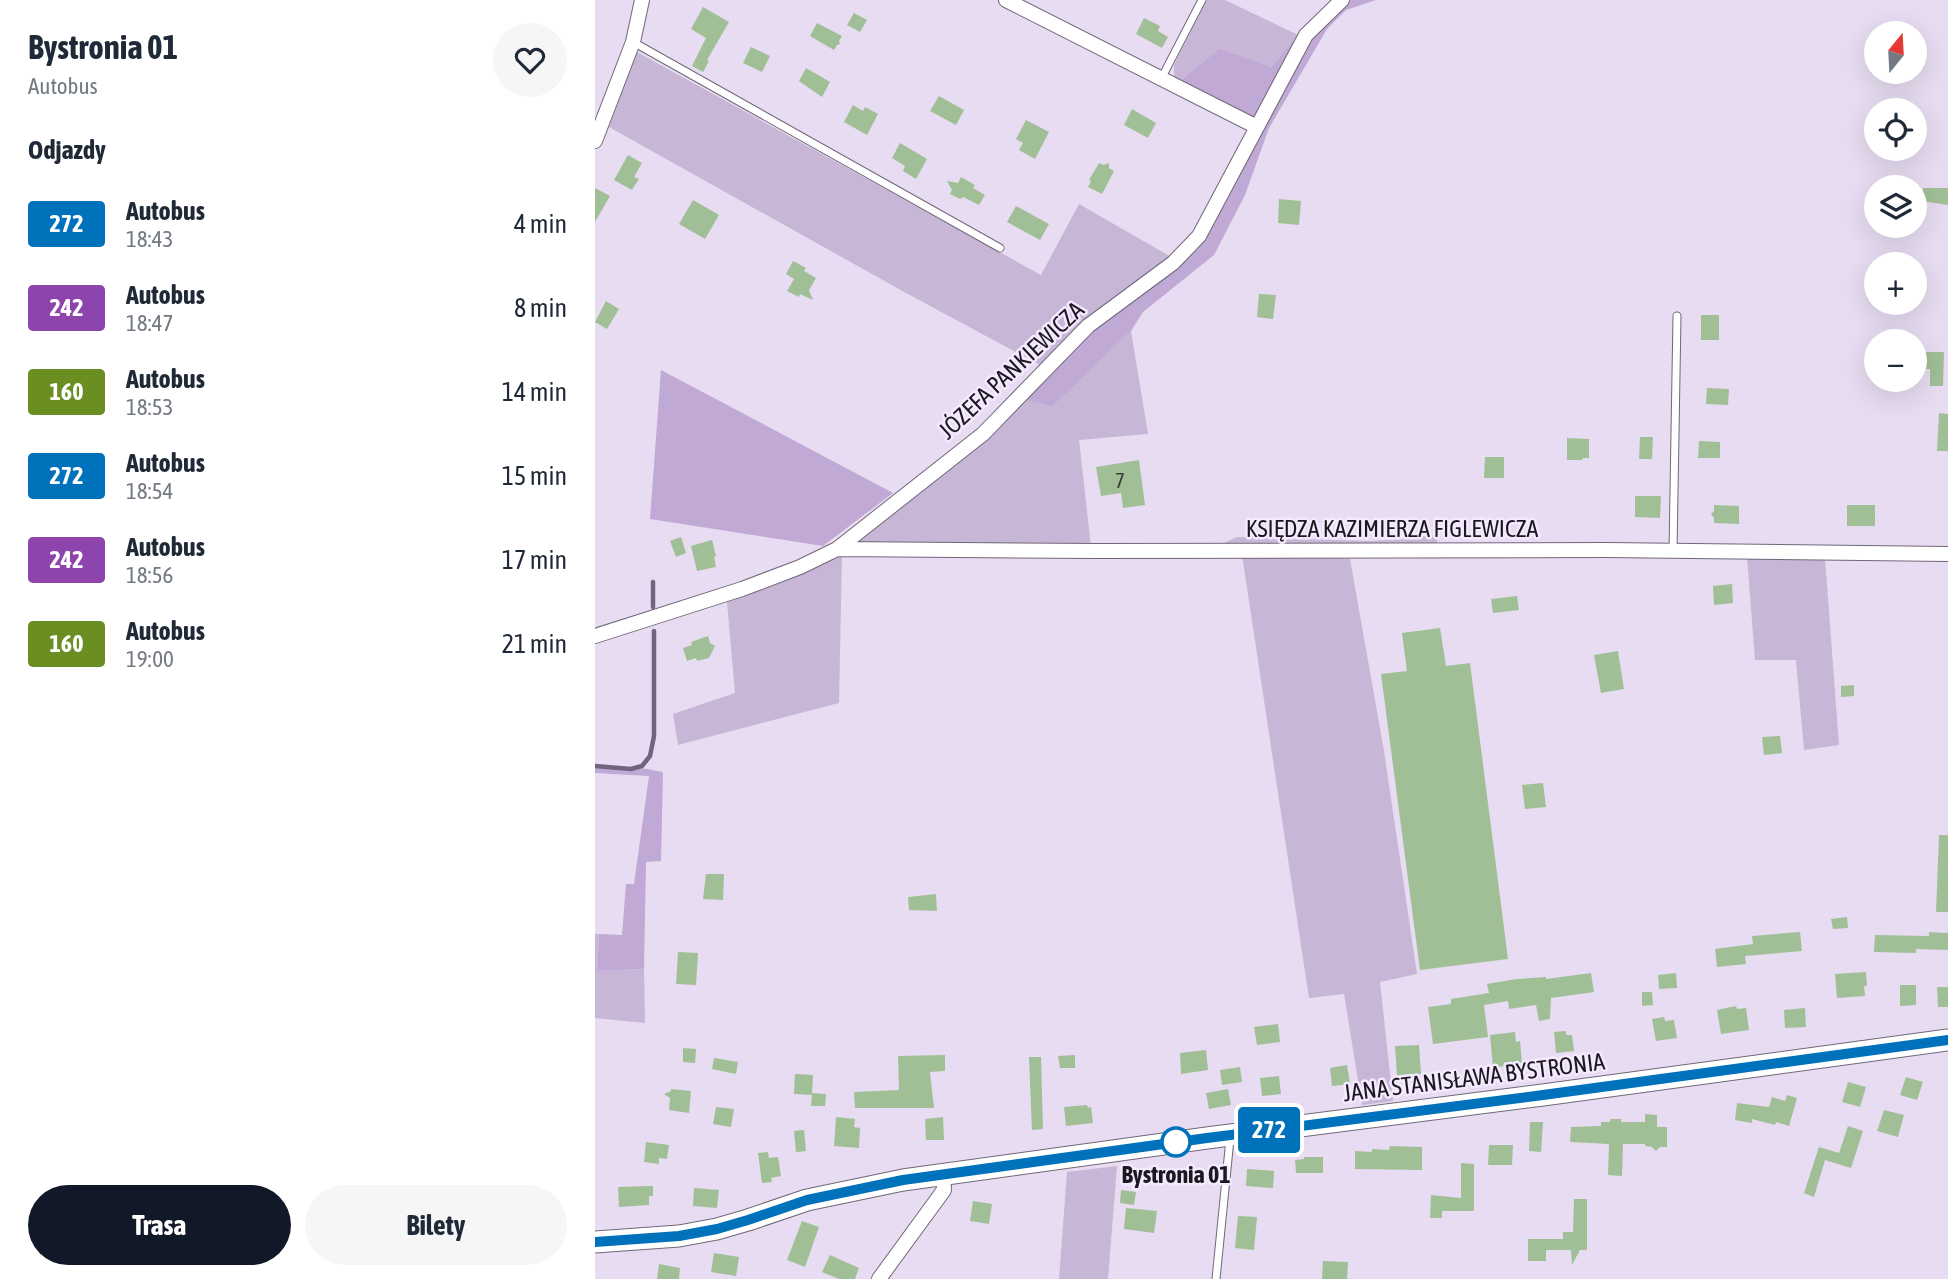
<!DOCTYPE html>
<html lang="pl">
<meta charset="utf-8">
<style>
body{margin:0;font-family:"Asap Condensed",sans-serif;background:#f6f6f7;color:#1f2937;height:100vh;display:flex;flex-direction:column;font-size:26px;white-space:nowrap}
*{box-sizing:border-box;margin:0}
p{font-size:23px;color:#747a83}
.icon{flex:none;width:38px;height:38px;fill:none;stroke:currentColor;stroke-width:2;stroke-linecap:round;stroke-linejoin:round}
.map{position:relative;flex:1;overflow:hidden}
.drawer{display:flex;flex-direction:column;background:#fff;width:595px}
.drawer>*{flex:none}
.badge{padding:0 14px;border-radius:5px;font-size:24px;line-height:46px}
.needle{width:46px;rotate:18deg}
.fabs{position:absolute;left:1269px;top:21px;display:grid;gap:14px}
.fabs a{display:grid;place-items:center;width:63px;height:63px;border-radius:50%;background:#fff;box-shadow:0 7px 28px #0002;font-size:35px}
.map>.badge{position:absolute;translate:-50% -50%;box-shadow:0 0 0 4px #fff}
h2{padding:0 28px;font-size:26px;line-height:63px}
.round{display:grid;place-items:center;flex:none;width:74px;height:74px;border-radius:37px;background:#f6f6f7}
.summary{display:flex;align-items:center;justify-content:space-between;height:119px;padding:0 28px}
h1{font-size:33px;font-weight:700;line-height:52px}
.action{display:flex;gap:14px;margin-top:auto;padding:14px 28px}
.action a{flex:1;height:80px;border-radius:42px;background:#111827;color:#fff;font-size:28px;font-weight:700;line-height:80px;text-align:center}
.action a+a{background:#f6f6f7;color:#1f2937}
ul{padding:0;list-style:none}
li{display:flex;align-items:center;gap:21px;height:84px;padding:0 28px}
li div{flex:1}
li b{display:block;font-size:26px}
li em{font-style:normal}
li .badge{min-width:77px;font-weight:700;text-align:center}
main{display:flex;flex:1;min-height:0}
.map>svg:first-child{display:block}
</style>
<main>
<section class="drawer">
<div class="summary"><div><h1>Bystronia 01</h1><p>Autobus</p></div><a class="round"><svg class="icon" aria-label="heart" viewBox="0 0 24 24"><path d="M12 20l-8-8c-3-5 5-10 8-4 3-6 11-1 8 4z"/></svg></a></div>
<h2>Odjazdy</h2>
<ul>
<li><span class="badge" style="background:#0072bc;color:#fff">272</span><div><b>Autobus</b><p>18:43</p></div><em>4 min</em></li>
<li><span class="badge" style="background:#8e44ad;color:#fff">242</span><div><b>Autobus</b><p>18:47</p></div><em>8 min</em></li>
<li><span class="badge" style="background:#6b8e23;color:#fff">160</span><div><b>Autobus</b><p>18:53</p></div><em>14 min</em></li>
<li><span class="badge" style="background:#0072bc;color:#fff">272</span><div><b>Autobus</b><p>18:54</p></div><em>15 min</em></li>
<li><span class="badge" style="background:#8e44ad;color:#fff">242</span><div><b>Autobus</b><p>18:56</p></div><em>17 min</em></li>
<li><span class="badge" style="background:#6b8e23;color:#fff">160</span><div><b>Autobus</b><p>19:00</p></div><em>21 min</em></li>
</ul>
<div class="action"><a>Trasa</a><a>Bilety</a></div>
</section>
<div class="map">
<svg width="1353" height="1279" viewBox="0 0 1353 1279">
<rect width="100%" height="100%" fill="#e7dcf1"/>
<path fill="#c7b6d6" d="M612,0H630L703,35L676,67L625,48L582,83L579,79V65Z
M42,52L446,275L484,204L578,258L445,365L311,293L14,127Z
M536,331L553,434L484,440L496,547L255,546L426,399L457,407Z
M842,534V548L616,549L642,537L774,541L815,539Z
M247,555L244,703L83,745L78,714L140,693L132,602Z
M647,555L718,556L755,559L789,751L822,974L785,982L798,1101L767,1105L749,994L714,998Z
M1152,556L1230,558L1244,745L1209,750L1201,660H1160Z
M0,934H4L2,971L49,969L50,1023L0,1018Z
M522,1166L513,1279H464L472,1172Z"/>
<path fill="#c0a9d4" d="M755,0H781L751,10L732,29L674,128L650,195L619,255L548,312L536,331L457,407L426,399L497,329L604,245L713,38Z
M703,35L660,123L582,83L625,48L676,67Z
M66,370L298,493L228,546L55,519Z
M0,765L52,769L68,772L66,861L51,862L49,969L2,971L4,934L27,935L31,884H39L54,776L0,773Z"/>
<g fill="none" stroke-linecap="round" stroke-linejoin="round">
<path stroke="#726381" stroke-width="4.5" d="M58,582V607
M0,766L36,769L47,766L55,756L59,736V631"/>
</g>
<path fill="#a1bf96" d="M108,7L134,22L112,60L114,61L108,72L97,66L111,38L96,29Z
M259,13L272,20L265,32L252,25Z
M549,18L565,26L563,31L573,37L567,48L541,34Z
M222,23L247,36L244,41L245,44L242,45L239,50L215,36Z
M156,47L175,56L167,72L148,63Z
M211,68L235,82L227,97L204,81Z
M344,96L369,110L361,125L335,111Z
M258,105L268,111L270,107L283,114L272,135L249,122Z
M537,109L561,123L553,138L529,125Z
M431,120L454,132L440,159L424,150L428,143L421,139Z
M305,143L332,159L321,179L308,171L310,166L297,158Z
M33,155L47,163L39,177L44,179L37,190L19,180Z
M504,163L509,165L514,163V168L519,171L507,194L493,187L496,181L494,180Z
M366,177L380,185L378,188L390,195L384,205L368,197L365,199L355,194L357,190L352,181L363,183Z
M0,188L15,196L0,222Z
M1328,188H1353V205L1327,201Z
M684,199L706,201L704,225L683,223Z
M98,200L124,215L110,239L84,224Z
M421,206L454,224L445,240L412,222Z
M198,261L211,268L209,271L221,278L214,290L218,300L205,294L204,297L192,291L199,279L191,274Z
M664,294L681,295L678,319L662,317Z
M11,301L24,309L12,329L0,322Z
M1106,315H1124V340H1106Z
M1328,352H1349L1348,386H1335V369H1327Z
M1112,388L1134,389L1133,405L1111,404Z
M1344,413L1353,414V451H1342Z
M1045,437H1058L1057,459H1044Z
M972,438L994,439V458H988L987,460H972Z
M1104,441L1125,442V458H1103Z
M890,457H909V478H889Z
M544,460L550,505L528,508L526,493L506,496L501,467Z
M1040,496H1066L1065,518L1040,517Z
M1119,505L1144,506V524L1119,523V518L1116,514L1119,511Z
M1252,505H1280V526H1252Z
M86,537L91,553L81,557L75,541Z
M117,540L121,556L119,557L121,567L102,571L96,546Z
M1137,584L1138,603L1119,605L1118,586Z
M922,596L924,610L898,613L896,599Z
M845,628L851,666L875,663L913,959L825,970L786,674L812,671L807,633Z
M113,636L115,643L120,646L114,658L102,661L101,658L92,661L88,648L97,645L96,642Z
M1023,651L1029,689L1006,693L999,655Z
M1259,685V696L1246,697V686Z
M1185,736L1187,753L1169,755L1167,737Z
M948,783L951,807L930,809L927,785Z
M1344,835H1353V912H1341Z
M111,874H129L128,900L108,899Z
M341,894L342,911L314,910L313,897Z
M1252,917L1253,928L1238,929L1236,919Z
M1205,932L1207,951L1150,956L1151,964L1122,967L1120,949L1158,944L1157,936Z
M1334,932L1353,933V950L1321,949V953L1279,952L1280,935L1334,936Z
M83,952L103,953L101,985L81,984Z
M1271,972L1272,986H1269L1270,996L1242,998L1240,974Z
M996,973L999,992L956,998L955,1019L944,1021L941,1005L914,1009L913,1001L889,1005L893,1037L838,1044L833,1007L856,1004V999L894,993L892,984L922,979L951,977V979Z
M1081,973L1082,988L1064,989L1063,975Z
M1305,985H1321V1005L1305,1006Z
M1342,987H1353V1007H1343Z
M1047,992H1057L1058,1005L1047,1006Z
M1141,1006L1142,1009L1151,1008L1154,1030L1126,1034L1122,1010Z
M1210,1008L1211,1027L1190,1028L1189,1010Z
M1069,1017L1070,1021L1079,1020L1082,1038L1061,1041L1057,1019Z
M683,1024L685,1042L662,1045L659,1027Z
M971,1031V1035H977L979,1051L961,1053L959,1032Z
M920,1032L921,1042L925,1041L927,1063L898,1068L895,1035Z
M824,1045L826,1074L802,1076L800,1046Z
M88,1048L101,1049L100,1063L88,1062Z
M611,1050L613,1070L586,1074L585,1053Z
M350,1055V1071L335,1072L339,1108H260L259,1092L304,1090L303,1056Z
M480,1055V1068H465L463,1056Z
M434,1057H446L448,1129L437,1130Z
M119,1058L143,1062L141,1074L117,1069Z
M752,1065L755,1084L737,1086L735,1068Z
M645,1067L647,1082L627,1085L625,1070Z
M200,1074L218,1075L217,1095L199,1094Z
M684,1076L686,1094L667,1096L665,1078Z
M1311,1077L1328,1082L1322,1100L1305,1095Z
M1253,1082L1271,1087L1265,1107L1247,1102Z
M76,1089L96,1091L94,1113L74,1110L75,1098L69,1094L76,1091Z
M633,1089L636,1105L614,1109L611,1093Z
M217,1093L231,1094L230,1106H216Z
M1192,1095L1202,1098L1194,1126L1181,1122L1180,1125L1157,1119V1123L1140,1120L1142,1103L1174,1107L1177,1097L1190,1101Z
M492,1105L493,1108L496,1107L498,1123L471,1126L469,1107Z
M121,1107L139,1109L136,1127L118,1124Z
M1289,1110L1309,1115L1303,1137L1282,1131Z
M1050,1114L1062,1115V1127H1072V1147H1065L1061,1151L1057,1147L1050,1146V1144H1028L1027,1176L1013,1175L1014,1144L975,1142L976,1127L1006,1126V1122H1015V1119H1026V1122H1050Z
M241,1117L260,1119L259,1127L265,1128L264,1148L239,1146Z
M348,1117L349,1140H331L330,1119Z
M935,1122H948L946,1152L934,1151Z
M1253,1126L1268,1131L1256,1168L1230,1160L1219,1197L1209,1193L1224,1147L1244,1153Z
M209,1130L211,1151L201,1152L199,1131Z
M51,1142L74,1145L72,1159L64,1158V1164L49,1162Z
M894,1145H918L917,1165H893Z
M795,1146L827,1147V1170L760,1169V1151L777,1152V1149L794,1150Z
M173,1152L174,1158L183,1157L186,1176L176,1178L177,1182L167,1183L163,1153Z
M709,1157H728V1173H701L700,1160L709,1159Z
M866,1163L879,1164V1211H847V1218H835L836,1195L866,1198Z
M652,1169L679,1171L678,1188L651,1186Z
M53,1186H58V1196H54V1205L24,1207L23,1187Z
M99,1188L124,1190L122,1208L98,1206Z
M526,1190L541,1192L539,1205L525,1203Z
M979,1199H992V1250H985L977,1265L976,1250H951V1261H933V1239H968V1232H978Z
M378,1201L397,1204L394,1224L375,1221Z
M531,1208L562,1211L559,1233L529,1229Z
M643,1216L662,1217L659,1250L640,1248Z
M207,1221L224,1227L210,1267L192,1260Z
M119,1253L144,1257L141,1276L116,1272Z
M235,1255L264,1268L260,1279H244L227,1272Z
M728,1261L753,1262L752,1279H727Z
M64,1264L85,1268L84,1279H62Z"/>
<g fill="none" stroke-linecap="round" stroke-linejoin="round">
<defs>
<path id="lane" d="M38,42L405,248
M566,79L607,0
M1078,551L1082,316
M621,1279L635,1139"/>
<path id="street" d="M411,0L662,127
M0,141L38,42L47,0
M242,549L501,551L1011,550L1353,554
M0,636L147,589L205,567L242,549L388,434L493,326L578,263L604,236L711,35L747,0
M284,1279L349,1190L348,1175"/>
<path id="secondary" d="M0,1242L84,1236L122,1229L153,1220L212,1200L308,1180L612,1138L948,1095L1353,1040"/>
</defs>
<use href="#lane" stroke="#706779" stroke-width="9"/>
<use href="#street" stroke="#706779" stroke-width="16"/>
<use href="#secondary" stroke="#706779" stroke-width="23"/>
<use href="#lane" stroke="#fff" stroke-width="7"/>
<use href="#street" stroke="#fff" stroke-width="14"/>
<use href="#secondary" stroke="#fff" stroke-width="21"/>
</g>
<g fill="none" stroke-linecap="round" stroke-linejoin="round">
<defs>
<path id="line" d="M0,1242L84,1236L122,1229L153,1220L212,1200L308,1180L612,1138L948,1095L1353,1040"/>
</defs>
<use href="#line" stroke="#fff" stroke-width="16"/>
<use href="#line" stroke="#0072bc" stroke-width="10"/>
</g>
<circle fill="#fff" stroke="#0072bc" stroke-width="3.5" cx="581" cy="1142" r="14"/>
<g text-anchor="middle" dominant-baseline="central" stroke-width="5" stroke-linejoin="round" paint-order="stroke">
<g font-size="21" fill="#3c413c">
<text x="525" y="480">7</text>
</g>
<g font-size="24" fill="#1b171e" stroke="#f4e9fe">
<text transform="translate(416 370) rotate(-43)">JÓZEFA PANKIEWICZA</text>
<text x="797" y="528">KSIĘDZA KAZIMIERZA FIGLEWICZA</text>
<text transform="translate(879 1077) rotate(-7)">JANA STANISŁAWA BYSTRONIA</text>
</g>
<g font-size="24" font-weight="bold" fill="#1b171e" stroke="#f4e9fe">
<text x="581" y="1174">Bystronia 01</text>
</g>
</g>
</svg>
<div class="fabs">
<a><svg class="needle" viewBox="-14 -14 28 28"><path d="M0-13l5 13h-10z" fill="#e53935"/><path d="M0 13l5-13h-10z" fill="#747a83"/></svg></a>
<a><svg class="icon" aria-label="locate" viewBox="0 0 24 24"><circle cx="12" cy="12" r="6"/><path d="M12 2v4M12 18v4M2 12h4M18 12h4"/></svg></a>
<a><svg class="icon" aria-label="layers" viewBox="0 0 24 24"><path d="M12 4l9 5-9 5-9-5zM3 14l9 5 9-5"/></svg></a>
<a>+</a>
<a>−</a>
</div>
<b class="badge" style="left:674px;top:1130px;background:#0072bc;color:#fff">272</b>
</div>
</main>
